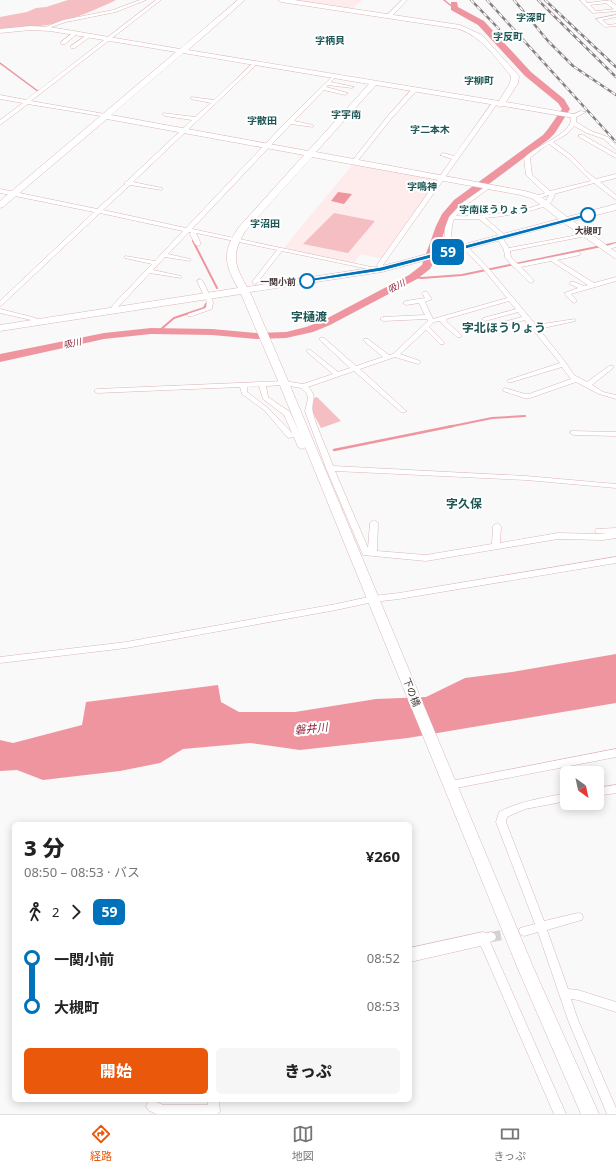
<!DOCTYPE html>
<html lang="ja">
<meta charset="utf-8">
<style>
body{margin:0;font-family:"Noto Sans","Noto Sans JP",sans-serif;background:#f6f6f6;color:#222;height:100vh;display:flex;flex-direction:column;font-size:15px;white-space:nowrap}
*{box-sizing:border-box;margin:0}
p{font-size:13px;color:#767676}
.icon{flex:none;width:22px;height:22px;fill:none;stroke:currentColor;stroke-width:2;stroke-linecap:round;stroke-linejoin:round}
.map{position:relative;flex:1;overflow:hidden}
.drawer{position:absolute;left:12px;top:822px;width:400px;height:280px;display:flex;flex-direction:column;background:#fff;border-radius:6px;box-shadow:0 2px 10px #0003}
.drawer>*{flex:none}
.badge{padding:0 8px;border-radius:6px;font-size:14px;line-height:26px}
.needle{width:26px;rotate:147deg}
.buttons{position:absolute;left:560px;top:766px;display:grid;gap:8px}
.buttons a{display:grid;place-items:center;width:44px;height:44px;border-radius:6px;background:#fff;box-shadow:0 2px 10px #0003;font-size:20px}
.map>.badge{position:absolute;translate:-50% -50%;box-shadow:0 0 0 2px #fff}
.legs{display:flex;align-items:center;gap:6px;height:44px;padding:0 12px;font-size:13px}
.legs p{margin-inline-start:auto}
.headline{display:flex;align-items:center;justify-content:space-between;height:68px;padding:0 12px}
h1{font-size:22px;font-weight:800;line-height:30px}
.button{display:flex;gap:8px;margin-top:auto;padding:8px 12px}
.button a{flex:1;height:46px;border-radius:6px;background:#ea580c;color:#fff;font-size:16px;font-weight:800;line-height:46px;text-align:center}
.button a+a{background:#f6f6f6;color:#222}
ul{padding:0 12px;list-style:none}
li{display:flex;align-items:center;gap:14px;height:48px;font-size:15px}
li i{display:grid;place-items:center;width:6px;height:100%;margin:0 5px;background:currentColor}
li i::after{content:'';width:10px;height:10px;margin:-5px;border:3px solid;border-radius:50%;background:#fff}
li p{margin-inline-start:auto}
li:first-child i{background:linear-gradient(#0000 50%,currentColor 0)}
li:last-child i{background:linear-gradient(currentColor 50%,#0000 0)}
.tab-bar{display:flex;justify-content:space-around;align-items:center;height:56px;border-top:1px solid #e0e0e0;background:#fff;font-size:11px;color:#767676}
.tab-bar a{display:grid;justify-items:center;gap:2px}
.tab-bar .current{color:#ea580c}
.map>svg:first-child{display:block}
</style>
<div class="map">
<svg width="616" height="1114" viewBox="0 0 616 1114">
<rect width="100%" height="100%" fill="#f9f9f9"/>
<path fill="#feebec" d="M291,0H362L352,9Z
M353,164L438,179L382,259L361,254L354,263L284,248Z"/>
<path fill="#f4bec3" d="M68,0H116C93,11 66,23 40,26C27,28 13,27 0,29V17L27,12L36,8L46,7Z
M334,213L375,221L348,253L303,244Z
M317,397L341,421L321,428L311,409L314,398Z"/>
<path fill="#ef95a0" d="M338,192L352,194L344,204L331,201Z
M616,654V703L408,738L300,750L250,743L183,749L160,763L120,771L43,780L17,770L0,771V740L13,743L82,725L86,702L218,685L221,702L239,712H295L376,699L426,697L465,678L512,672Z"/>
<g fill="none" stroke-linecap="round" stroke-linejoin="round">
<path stroke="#ef95a0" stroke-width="1.5" d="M444,0L454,8
M0,63L39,92"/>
<path stroke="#ef95a0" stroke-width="2" d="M193,241L217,288
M413,277L422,278L462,275L616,243
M160,330L174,318L204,308L206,304
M448,427L492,418L525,416"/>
<path stroke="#ef95a0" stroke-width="2.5" d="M334,450L453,426"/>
<path fill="#ef95a0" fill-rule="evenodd" d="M451,2H457L458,7L484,21L531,72L564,99L570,109L555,133L549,139L462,204L451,217L446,226L435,260L430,269L417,279L330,325L313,332L286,338L256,339L212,335L151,334L104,339L0,362V354L104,333L151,328L212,329L256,333L286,332L306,327L322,321L409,275L422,265L436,226L442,214L454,200L543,135L548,129L562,109L558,103L525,76L478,25L451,10Z"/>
<path stroke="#d5d2d2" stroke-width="10" stroke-dasharray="10 5" stroke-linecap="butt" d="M491,937L514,933"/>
<defs>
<path id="street" d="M140,0H146L116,12L66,22L45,29L43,28L63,20L113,10Z
M156,0H161L31,101L105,114L107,115V117L28,104L0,125V120L23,103L0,99V95L26,100Z
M402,0H407L391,17H387V15Z
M580,0H585L587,3L612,0L608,3L590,5L596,11L616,9V11L593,13Z
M616,15V17L602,20L608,25L616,24V26L605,27L596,19Z
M74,32L78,33L65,44H61V42Z
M87,35L91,36L75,48H71V46Z
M253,63L257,64L133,182L162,188V190L130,185L103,210L186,228L287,121L333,76L335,77L331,82L354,87L352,88L328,85L326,87L348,93L345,95L324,90L294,121L313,125V127L291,124L192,229L376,268L378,269V271L282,251L257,283L255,284L252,282L277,250L196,233L201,244L198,246L195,244L190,234L191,232H189L168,254L190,259V261L165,257L153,270L181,276V278L150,273L117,308L115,311L113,312L110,310L112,306L152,264L125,258V256L155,261L183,231L100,213L2,305L0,306V301L94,212L0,193V189L97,209L125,184V182L127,181L192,120L165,116L162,114L163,113L195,117L211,103L191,99V97L214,100Z
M412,89L417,90L391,119L356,163H352V161L387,117Z
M492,103L497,104L383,265L385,269L384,270H380L377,265L452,159L440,155L443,153L454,156Z
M581,111L586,112L576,117V122L591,131L608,137L616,145V150L604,139L587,133L574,126L567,134L553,142L572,156L587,172L596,179L616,174V178L600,182L616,195V200L594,183L554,194L555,195C554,197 552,201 550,203C541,211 498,217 485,218L506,236V238L503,239L509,248L588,233L589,234L586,236L510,251L511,257L518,264L578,252L581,254L580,255L557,260L594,283L616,277V281L571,294L577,301L574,303L572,302L564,293L578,288L570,284V282H574L584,286L588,285L551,261L521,267L534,281L531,283L529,282L515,268L513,267L505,257L504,250L497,238L500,236L479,219H454C449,230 454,242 448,253H444L445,228L449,217L462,203L486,186L491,187L466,205L456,216C473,217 533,212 546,201C547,199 548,197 549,195L536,199L533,197L545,193L526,175L524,158C537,145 562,138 570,124C571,121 571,118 572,115ZM549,144L568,158L591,181L550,191L532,175L530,158L541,149Z
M579,135H583L616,154V158L579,137Z
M616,243V247L605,250L602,248Z
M465,245L467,246L490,270L536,325L575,319V321L539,329L566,363L574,375L587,382L609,366H613V368L592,385L603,392L616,395V399L599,394L576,382L530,398H524L503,391L502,390L505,388L525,394H529L571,379L562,367L512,382H508L507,381L508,380L560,363L533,330L531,329L525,320L486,330L484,329V327L522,317L518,312L485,321L482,319L483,318L516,309L509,301L446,319L447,322L461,335V337H457L442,324L440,321L434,322L429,327L444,342V344H440L426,330L400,354L420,361V363L418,364L395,357L360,369L405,410L407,411L405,412H401L354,371L308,387C319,398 310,401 313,413C317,429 327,449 333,466L526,476L616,484V488L526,480L335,471L368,548L370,523L374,520L378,523L377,551L426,555L492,544L493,526L497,523L501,526L500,543L558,533L603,534H608L596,533L595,531L596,529L616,528V538L603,540L558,539L426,561L363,555L326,468L305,411L308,399L307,394L301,388L284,385L266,386L268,397L290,412L306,447L302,449L298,447L294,437L288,438L264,410L242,394L240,387L97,393L94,391L97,389L284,381L303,384L333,374L307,352L306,351L309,349L338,372L350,368L320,340V338H324L356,366L383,357L364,341V339H368L389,355L393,354L428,321L427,319L383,321L380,319L383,317L425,315L419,303L406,305L403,303L406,301L425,298L422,293L423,292H427L432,299L425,302L433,319L507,298L486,272L463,248L462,247ZM259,386L263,399L284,415L292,433L268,408L247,392V387Z
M200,279L203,281L213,302L212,309L192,316H188V314L206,308L207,302L197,281Z
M0,309L36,318L38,322L35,324L33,323L31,320L0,313Z
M571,431L616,432V436L574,435L570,433Z
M616,557V563L399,599L373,602L336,610L126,648L0,663V657L126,642L336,604L373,596L399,593Z
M616,749V757L451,789L448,788L446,785L448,782L451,781Z
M616,785V793L597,796V788Z
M567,793V801L525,809L507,817L506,822L544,921L578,913L582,914L583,917L582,920L578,921L547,930L568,989L578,990L616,1002V1012L578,1000L571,999L578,1020L616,1108V1114H607L568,1020L538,932L524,936L520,934L519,931L520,928L535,924L496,822L499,812C520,801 543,798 567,793Z
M491,932L495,934L496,937L495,940L490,942L566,1114H554L478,939L479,936Z
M152,1100L163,1105H208L207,1100H219L220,1111L218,1114H156L148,1110L146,1106L148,1102Z"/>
<path id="secondary" d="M238,0H245L188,50L499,101L510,83L511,76C496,58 482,37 459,29L281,2L278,0H294L460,25L482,35L519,76L518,83L506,102L574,114L578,116L574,118L503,106L500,107L496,105L376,85L316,152L525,191L539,195L567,217L616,204V210L573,221L616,252V259L564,223L382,272L250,292L289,383L534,969L599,1114H581L518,969L279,383L241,294L0,331V325L238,288C224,264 222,251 239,227L304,155L107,119L3,207L0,208V201L176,52L50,31L30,30L0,33V29L30,26L50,27L180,49ZM183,53L369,84L308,151L111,115ZM312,157L521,195L533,199L559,219L382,266L247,287C234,265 231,253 246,230Z
M606,1H610L616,5V11L606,3Z
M483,932L489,934L491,939L489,944L410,962V948Z"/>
</defs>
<use href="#street" stroke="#dbb5b8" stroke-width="1"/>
<use href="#secondary" stroke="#dbb5b8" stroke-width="1"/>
<use href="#street" fill="#fff" fill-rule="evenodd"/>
<use href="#secondary" fill="#fff" fill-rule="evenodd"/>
<defs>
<path id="rail" d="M471,0L499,29
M487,0L616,142
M514,0L548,41L573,66L616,95
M538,0L616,77
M545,0L616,67"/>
</defs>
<use href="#rail" stroke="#898080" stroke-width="2.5"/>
<use href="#rail" stroke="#fff" stroke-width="1.5" stroke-dasharray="4.5" stroke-linecap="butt"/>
</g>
<path fill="#0072bc" stroke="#fff" d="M588,213L590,214V216L382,271L307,282L304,281L307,279L381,267Z"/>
<g fill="#fff" stroke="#0072bc" stroke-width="2">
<circle cx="588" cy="215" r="7"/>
<circle cx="307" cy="281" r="7"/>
</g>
<g text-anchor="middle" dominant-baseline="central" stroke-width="4" stroke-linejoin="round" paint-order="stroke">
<g font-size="9" font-weight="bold" fill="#463738" stroke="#fff">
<text x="588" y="230">大槻町</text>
<text x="296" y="281" text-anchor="end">一関小前</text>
</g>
<g font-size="9" font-style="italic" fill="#90273e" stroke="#fff">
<text transform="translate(396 286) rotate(-28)">吸川</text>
<text transform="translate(72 343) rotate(-12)">吸川</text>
</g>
<g font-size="10" font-weight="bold" fill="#1c5755" stroke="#fff">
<text x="531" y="17">字深町</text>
<text x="508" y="36">字反町</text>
<text x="330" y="40">字柄貝</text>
<text x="479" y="80">字柳町</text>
<text x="346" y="114">字宇南</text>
<text x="262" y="120">字散田</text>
<text x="430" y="129">字二本木</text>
<text x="422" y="186">字鳴神</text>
<text x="494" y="209">字南ほうりょう</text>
<text x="265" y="223">字沼田</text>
</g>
<g font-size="10" fill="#463738" stroke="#fff">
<text transform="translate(412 692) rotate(68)">下の橋</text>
</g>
<g font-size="11" font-style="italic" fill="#90273e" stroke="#fff">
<text transform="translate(311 728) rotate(-6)">磐井川</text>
</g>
<g font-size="12" font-weight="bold" fill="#1c5755" stroke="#fff">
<text x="309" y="316">字樋渡</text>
<text x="504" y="327">字北ほうりょう</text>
<text x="464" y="503">字久保</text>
</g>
</g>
</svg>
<div class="buttons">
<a><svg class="needle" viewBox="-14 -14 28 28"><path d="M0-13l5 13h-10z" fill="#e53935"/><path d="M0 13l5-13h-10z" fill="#767676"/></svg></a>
</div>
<b class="badge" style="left:448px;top:252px;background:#0072bc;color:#fff">59</b>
<section class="drawer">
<div class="headline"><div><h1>3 分</h1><p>08:50 – 08:53 · バス</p></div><b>¥260</b></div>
<div class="legs"><svg class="icon" aria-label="walk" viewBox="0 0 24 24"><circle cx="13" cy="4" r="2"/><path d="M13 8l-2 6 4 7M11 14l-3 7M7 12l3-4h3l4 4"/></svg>2<svg class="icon" aria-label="forward" viewBox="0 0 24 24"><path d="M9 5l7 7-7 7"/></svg><b class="badge" style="background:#0072bc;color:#fff">59</b></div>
<ul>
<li><i style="color:#0072bc"></i><b>一関小前</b><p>08:52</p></li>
<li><i style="color:#0072bc"></i><b>大槻町</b><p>08:53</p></li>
</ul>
<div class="button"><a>開始</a><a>きっぷ</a></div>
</section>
</div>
<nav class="tab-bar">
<a class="current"><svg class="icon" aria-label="directions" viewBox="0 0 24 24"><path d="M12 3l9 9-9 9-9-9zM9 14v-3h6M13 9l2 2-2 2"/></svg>経路</a>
<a><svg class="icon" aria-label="map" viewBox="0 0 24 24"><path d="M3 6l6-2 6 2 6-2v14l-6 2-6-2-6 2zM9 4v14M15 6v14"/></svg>地図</a>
<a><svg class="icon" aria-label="tickets" viewBox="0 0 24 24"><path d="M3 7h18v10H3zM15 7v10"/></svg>きっぷ</a>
</nav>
